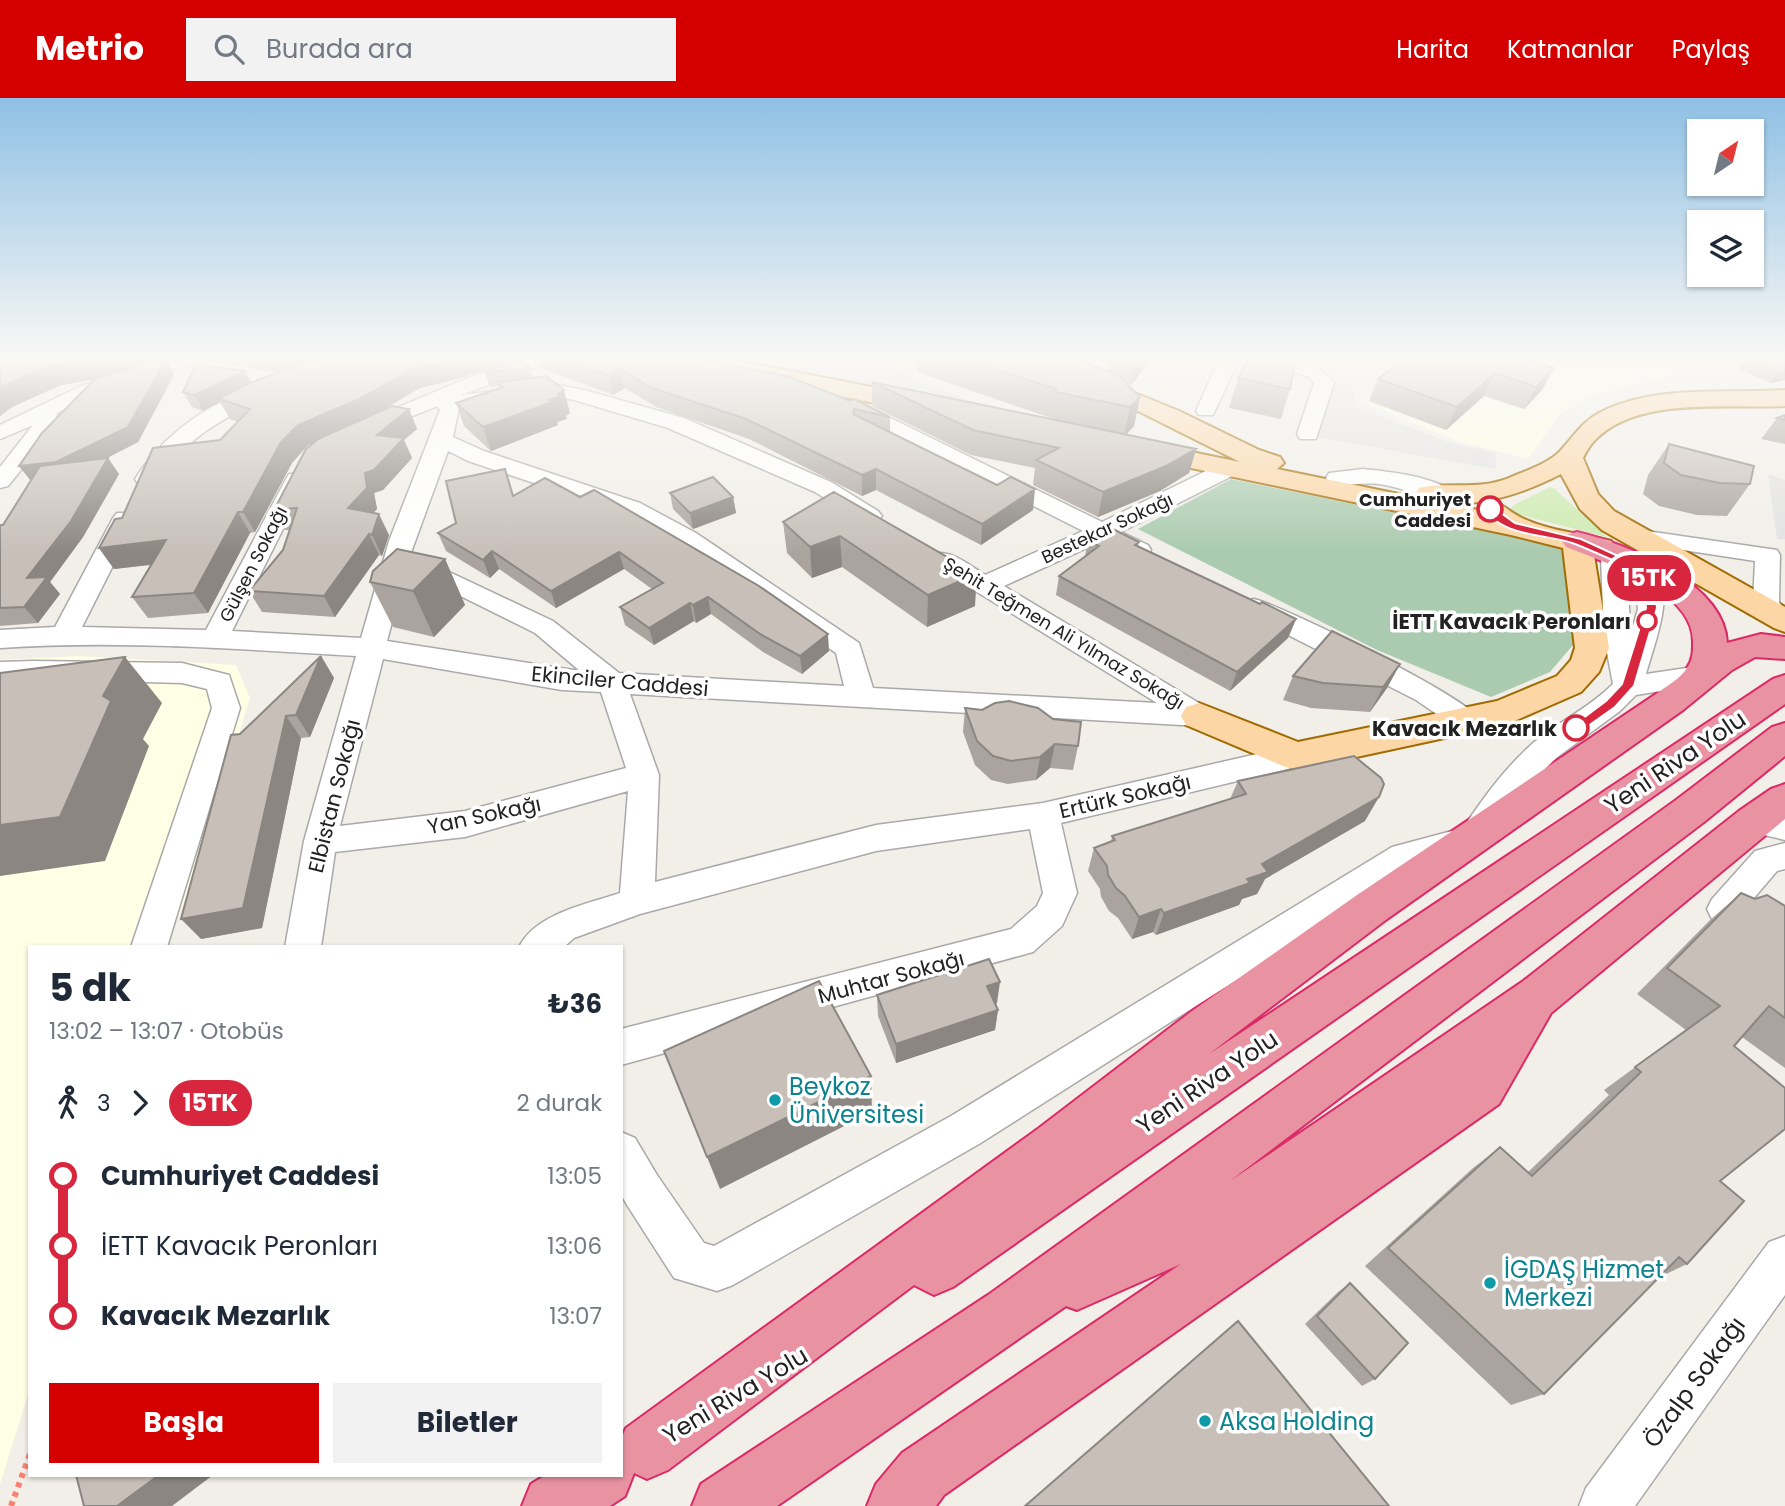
<!DOCTYPE html>
<html lang="tr">
<meta charset="utf-8">
<style>
body{margin:0;font-family:Poppins,sans-serif;background:#f2f2f3;color:#1f2937;height:100vh;display:flex;flex-direction:column;font-size:26px;white-space:nowrap}
*{box-sizing:border-box;margin:0}
p{font-size:23px;color:#747a83}
.icon{flex:none;width:38px;height:38px;fill:none;stroke:currentColor;stroke-width:2;stroke-linecap:round;stroke-linejoin:round}
.map{position:relative;flex:1;overflow:hidden}
.details{position:absolute;left:28px;top:847px;width:595px;height:532px;display:flex;flex-direction:column;background:#fff;border-radius:0px;box-shadow:0 2px 5px #0004}
.details>*{flex:none}
.badge{padding:0 14px;border-radius:23px;font-size:24px;line-height:46px}
.needle{width:46px;rotate:35deg}
.buttons{position:absolute;left:1687px;top:21px;display:grid;gap:14px}
.buttons a{display:grid;place-items:center;width:77px;height:77px;border-radius:0px;background:#fff;box-shadow:0 2px 5px #0004;font-size:35px}
.map>.badge{position:absolute;translate:-50% -50%;box-shadow:0 0 0 4px #fff}
.legs{display:flex;align-items:center;gap:10px;height:77px;padding:0 21px;font-size:23px}
.legs p{margin-inline-start:auto}
.head{display:flex;align-items:center;justify-content:space-between;height:119px;padding:0 21px}
h1{font-size:38px;font-weight:700;line-height:52px}
.action{display:flex;gap:14px;margin-top:auto;padding:14px 21px}
.action a{flex:1;height:80px;border-radius:0px;background:#d40000;color:#fff;font-size:28px;font-weight:700;line-height:80px;text-align:center}
.action a+a{background:#f2f2f3;color:#1f2937}
ul{padding:0 21px;list-style:none}
li{display:flex;align-items:center;gap:24px;height:70px;font-size:26px}
li i{display:grid;place-items:center;width:10px;height:100%;margin:0 9px;background:currentColor}
li i::after{content:'';width:18px;height:18px;margin:-9px;border:5px solid;border-radius:50%;background:#fff}
li p{margin-inline-start:auto}
li:first-child i{background:linear-gradient(#0000 50%,currentColor 0)}
li:last-child i{background:linear-gradient(currentColor 50%,#0000 0)}
header{display:flex;align-items:center;gap:42px;box-sizing:border-box;height:98px;padding:0 35px;background:#d40000;color:#fff}
header strong{font-size:33px}
nav{display:flex;gap:38px;margin-inline-start:auto;font-size:24px}
.search{width:490px;height:63px;background:#f2f2f3;display:flex;align-items:center;gap:18px;box-sizing:border-box;padding:0 24px;border-radius:0px;color:#747a83;font-size:26px}
.map>svg:first-child{display:block}
</style>
<header>
<strong>Metrio</strong>
<div class="search"><svg class="icon" aria-label="search" viewBox="0 0 24 24"><circle cx="10" cy="10" r="6"/><path d="M15 15l6 6"/></svg>Burada ara</div>
<nav><a>Harita</a><a>Katmanlar</a><a>Paylaş</a></nav>
</header>
<div class="map">
<svg width="1785" height="1408" viewBox="0 0 1785 1408">
<rect width="100%" height="100%" fill="#f2efe9"/>
<path fill="#ffffe5" d="M1420,259H1681L1701,269L1591,298L1560,316L1528,361L1456,343L1363,304Z
M79,558L236,567L250,600L196,774L166,849H30V1290L0,1386V562Z"/>
<path fill="#cdebb0" d="M1550,389L1555,391L1607,439L1508,414L1515,406Z"/>
<path fill="#aacbaf" d="M1231,381L1567,450L1573,547L1550,574L1491,599L1377,552L1138,431Z"/>
<path fill="#e2e2e2" d="M724,259H868L920,283L1002,315L763,269Z
M1352,285L1356,309L1451,345L1496,355L1495,371L1316,339L1328,287Z
M1768,376L1785,382V441H1777Z"/>
<g fill="none" stroke-linecap="round" stroke-linejoin="round">
<defs>
<path id="minor" d="M172,259H202L199,263L95,296L57,315L54,331L8,388L0,390V369L33,327L0,341V327L81,288Z
M526,259H555L552,263L461,297L552,286L584,292L684,320L831,384L878,413L882,418L878,423H862L815,394L668,330L574,302L552,298L459,310L453,339L484,353L640,405L696,435L859,545L873,590L1157,605L932,466L929,461L932,456C951,451 969,467 985,477L1083,433L846,313L843,309L846,305H860L1102,424L1220,366H1236L1239,371L1236,376L1121,434L1148,447L1151,452L1148,457C1131,461 1117,450 1102,443L1004,488L1209,611L1214,618L1209,625L1199,628L630,596L659,677L655,784L876,727L1043,705L1296,647L1307,650L1311,658L1307,666L1296,669L1061,725L1077,795L1062,828L1033,854L621,967V931L1011,831L1037,808L1043,795L1030,731L876,753L640,816L574,840L564,849H519C536,815 588,806 620,795L628,693L465,739L335,754L321,849H285L304,743L356,558C238,551 119,542 0,550V532L55,529L113,420L117,415H133L137,420L82,529L206,532L286,381L289,376H305L308,381L232,533L361,540L389,443L440,312L437,308L371,335L363,334L360,329L363,324L463,282ZM448,353L468,363L624,415L678,445L836,555L844,588L619,575L553,523L426,463L417,460L408,463ZM406,471L535,535L580,573L387,543ZM383,561L562,592L601,594L626,670L465,713L340,728Z
M1099,259H1120L1095,287H1081L1078,283Z
M1220,259H1240L1213,317H1199L1196,313Z
M1260,259C1288,259 1317,261 1334,285L1316,341H1300L1297,336L1314,285L1309,279L1263,263Z
M262,289L269,291L272,295L269,299C220,321 185,341 154,386H138L135,381C163,337 210,302 262,289Z
M1363,371C1384,373 1442,379 1455,397L1451,402L1443,404C1421,399 1402,389 1379,386C1362,384 1345,389 1329,385L1326,380L1329,375Z
M1633,431L1777,452L1780,457L1779,504L1785,512V522L1775,525L1766,523L1753,504L1755,463L1624,443L1621,438L1624,433Z
M1613,451L1622,454L1625,459L1631,535L1638,511L1634,474L1638,469L1647,466L1656,469C1675,497 1654,546 1646,576L1700,568L1710,571L1714,578L1710,585L1636,597L1620,613L1556,660L1518,698L1485,749L1414,769L979,1046L733,1187L717,1193L674,1180L627,1107L621,1096V1034L635,1040L657,1077L704,1145L714,1148L951,1018L1392,749L1463,730C1484,699 1505,670 1533,645C1558,624 1589,610 1613,586L1604,539L1601,459L1604,454Z
M1254,501C1286,509 1468,600 1482,623L1477,630L1467,633L1457,630L1416,602L1245,515L1241,509L1245,503Z
M33,563L182,565L229,577L240,610L167,849H131L212,610L207,591L182,585L33,581L0,584V564Z
M1754,711L1785,716V742L1743,732L1738,723L1743,714Z
M1785,745V771L1777,773L1736,821L1724,825L1712,821L1707,811L1712,801L1755,753Z
M1785,1138V1197L1635,1408H1579L1586,1390L1769,1144Z"/>
<path id="major" d="M670,259H718L923,299L932,302L936,307L932,312L923,315L682,266L674,264Z
M1007,259H1042L1071,269L1179,313L1259,352L1280,359L1284,365L1277,371L1418,400L1415,396L1419,390C1449,383 1475,393 1509,380C1525,373 1550,365 1561,352C1574,338 1582,324 1599,315C1654,286 1726,296 1785,292V308C1729,311 1637,298 1595,342C1590,347 1586,354 1583,360L1598,396L1614,413L1785,509V534L1774,530L1602,432L1580,411L1561,376C1524,395 1485,408 1444,405L1478,412L1481,405C1500,400 1504,411 1520,419C1548,433 1581,435 1611,443L1615,449L1611,455L1594,457L1609,550L1599,574L1581,594L1505,627L1296,672L1283,668L1186,627L1181,618L1186,609L1199,605L1298,644L1497,603L1557,578L1571,562L1575,550L1563,450L1511,437L1134,358L1130,352L1134,346L1143,344L1240,364L1140,314L1011,264Z"/>
<path id="highway" d="M1577,434C1627,446 1725,485 1727,545L1761,536L1785,539V561L1755,559L1732,572L1683,612L1387,821L1209,956L1773,581L1785,577V606L953,1189L934,1197L914,1187L668,1372L647,1381L634,1375L625,1398L610,1408H522L531,1386L546,1377H621V1341L626,1330L1039,1030L1192,913L1357,797L1659,594C1668,587 1681,580 1687,570C1693,562 1693,553 1693,544C1694,493 1606,465 1566,449L1562,443L1566,437Z
M1785,625V658L1704,724L1230,1083L1522,884L1739,713L1771,691L1785,686V721L1551,915L1499,1006L944,1397L936,1408H867L876,1386L902,1355L1181,1166L1077,1212L1066,1208L777,1408H692L701,1386L988,1197L1676,702L1772,629Z"/>
</defs>
<use href="#minor" stroke="#a9a9a9" stroke-width="3"/>
<use href="#major" stroke="#a06b00" stroke-width="4"/>
<use href="#highway" stroke="#dc2a67" stroke-width="4"/>
<path stroke="#fa8072" stroke-width="6" stroke-dasharray="5 5" stroke-linecap="butt" d="M11,1408L30,1356"/>
<use href="#minor" fill="#fff" fill-rule="evenodd"/>
<use href="#major" fill="#fcd6a4" fill-rule="evenodd"/>
<use href="#highway" fill="#e892a2" fill-rule="evenodd"/>
</g>
<path fill="#aba49e" d="M0,259H163L132,269L174,277L138,344L105,361L119,376L83,439L50,484L60,496L38,525L0,528V427H3L31,383L19,368L95,281L61,287L12,309L0,318Z
M198,259H506L507,263L461,280L420,290L381,313L409,311L417,331L404,342L412,360L383,392L374,395L377,411L373,415L389,437L382,458L379,457L335,519L262,514L249,493L283,452L290,432H285L274,412L313,345L308,347L292,365L255,434L250,435L208,515L148,520L132,499L151,467L114,471L99,450L122,420L220,342L238,324L230,321L220,304L203,313L192,309L183,294L251,284L277,274L200,263Z
M539,259H695V260L890,319V334L1033,412L981,447L876,392L862,398L749,341L656,309L625,290L613,297L542,270Z
M901,259H1096L1089,266L1107,273L1110,259H1153L1131,287L1126,285L1140,299L1134,328L1126,337L1196,351L1189,375L1160,393L1098,419L1033,387L1035,370L971,357L872,308V284L1051,321V320L917,274V265Z
M1250,259H1285L1290,291L1281,321L1229,310L1238,280Z
M1785,259V282L1771,285L1739,271L1746,261Z
M530,270L533,279L570,315L566,318L567,321L557,324L558,327L491,353L464,328L456,305L500,290L499,288L490,289L485,274Z
M1554,270L1542,292L1524,311L1484,298L1446,332L1369,303L1378,281Z
M1785,317V346L1761,341L1777,320Z
M1669,346L1750,386L1727,418L1697,417L1659,408L1643,396L1648,377Z
M834,394L975,508L927,529L842,469L812,480L787,455L783,424Z
M670,395L733,399L736,415L693,431L673,411Z
M513,398L829,553L802,576L763,554L711,516L696,525L694,523L654,547L625,527L620,509L652,491L624,471L556,510L499,471L490,480L446,453L438,435Z
M1088,443L1139,444L1138,448L1260,506L1296,521L1288,540L1230,593L1056,497L1059,478L1085,458Z
M445,461L465,507L434,539L393,529L370,484Z
M321,558L334,580L310,639L301,640L262,830L201,841L240,636Z
M1400,566L1387,590L1370,614L1311,610L1283,602L1293,578Z
M965,610L1078,648L1073,672L1050,670L1036,682L1008,686L991,682L975,667L963,634Z
M1238,683L1365,723L1265,781L1257,796L1242,801L1239,807L1156,837L1153,834L1132,841L1118,820L1109,813L1101,799L1100,791L1088,773L1094,750L1111,744L1112,738L1230,701Z
M1741,795L1755,801L1785,808V970L1742,939L1734,948L1720,1083L1687,1166L1660,1179L1544,1296L1511,1307L1365,1168L1473,1070L1500,1049L1528,1074L1609,997L1604,992L1686,932L1637,896L1710,822Z
M877,897L997,905L996,906L998,912L995,932L896,965L878,918Z
M1350,1185L1375,1281L1362,1288L1305,1226L1338,1194Z"/>
<path fill="#8b8681" d="M90,259H163L92,282L61,287L12,309L0,318V289L48,268Z
M277,259H340L285,275Z
M458,259H506L507,263L461,280L420,290L365,322L308,347L292,365L255,434L243,414L281,344L298,327L413,271Z
M1087,259H1096L1085,271Z
M1137,259H1153L1131,287Z
M166,261L174,277L138,344L68,380L31,383L19,368Z
M1554,270L1542,292L1524,311L1536,289Z
M620,271L625,290L613,297L608,278Z
M245,273L253,288L219,301L220,304L203,313L195,297Z
M1785,274V282L1771,285L1778,275Z
M1495,275L1484,298L1446,332L1457,309Z
M564,292L570,315L566,318L567,321L557,324L558,327L491,353L483,329L549,302Z
M1140,299L1134,328L1124,338L1130,309Z
M409,311L417,331L404,342L412,360L383,392L374,395L377,411L358,431L348,410L365,375L377,337Z
M1196,351L1189,375L1160,393L1098,419L1103,394Z
M108,360L119,376L83,439L50,484L60,496L38,525L24,509L27,480Z
M876,371V392L862,398V377Z
M1035,391L1033,412L981,447L982,426Z
M733,399L736,415L693,431L690,415Z
M238,414L250,435L208,515L194,495Z
M379,416L389,437L382,458L372,437Z
M369,436L379,457L335,519L324,498Z
M840,438L842,469L812,480L810,449Z
M166,442L180,463L114,471L99,450Z
M492,453L499,471L490,480L483,462Z
M619,454L624,471L556,510L551,493Z
M445,461L465,507L434,539L413,493Z
M977,476L975,508L927,529L928,497Z
M708,499L711,516L696,525L693,507Z
M690,505L694,523L654,547L649,530Z
M1296,521L1288,540L1230,593L1237,574Z
M828,536L829,553L802,576L800,558Z
M321,558L334,580L310,639L296,617Z
M125,559L162,605L143,641L149,648L105,763L0,778V727L103,598Z
M1400,566L1387,590L1370,614L1383,589Z
M286,618L301,640L262,830L201,841L181,821Z
M1055,646L1050,670L1036,682L1040,659Z
M1379,699L1365,723L1265,781L1257,796L1242,801L1239,807L1156,837L1164,815L1247,781L1262,766Z
M1161,811L1153,834L1132,841L1139,819Z
M1000,884L997,905L984,909L987,888Z
M998,912L995,932L896,965V946Z
M871,978L872,1014L720,1091L707,1059Z
M159,1377H213L172,1408H117Z"/>
<path fill="#c7bfb8" stroke="#8b8681" stroke-width="2" d="M0,259H90L79,262L48,268L0,289Z
M326,259H458L413,271L357,302L298,327L281,344L243,414H238L194,495L132,499L166,442L99,450L115,421L122,420L153,350L220,342L250,311L219,301L239,290L285,271Z
M559,259H688L787,278L850,303L854,301L890,319L854,311L853,316L997,387L1011,379L1035,391L982,426L876,371L862,377L746,321L652,290L620,271L608,278Z
M958,259H1069L1118,277L1140,299L1130,309L1055,294L1056,291Z
M1250,259H1281L1295,263L1290,291L1238,280Z
M1406,259H1520L1554,270L1536,289L1495,275L1457,309L1378,281Z
M1751,259H1785V274L1778,275L1746,261Z
M159,261H166L128,329L56,364L19,368L42,335L96,280Z
M519,261L530,270L485,274Z
M196,266L245,273L195,297L183,294Z
M546,278L564,292L558,296L561,298L549,302L552,304L483,329L456,305L503,289L498,284Z
M872,284L1196,351L1166,368L1103,394L1036,362L1059,350L973,332Z
M392,308L409,311L377,337L404,340L374,372L365,375L367,390L348,410L379,416L372,437L369,436L324,498L249,493L283,452L297,410L274,412L306,351L318,341Z
M1785,317V322L1777,320Z
M1669,346L1754,368L1750,386L1720,385L1681,377L1664,365Z
M108,360L71,423L27,480L47,479L24,509L0,510V427H3L40,368Z
M505,371L513,398L545,380L580,399L594,392L759,488L828,536L800,558L760,536L708,499L693,507L690,505L649,530L620,509L663,485L619,454L551,493L492,453L483,462L438,435L456,425L446,383Z
M713,379L733,399L690,415L670,395Z
M834,394L977,476L928,497L840,438L810,449L783,424Z
M1107,428L1139,444L1135,447L1260,506L1262,504L1296,521L1237,574L1059,478L1099,448L1088,443Z
M397,451L445,461L413,493L370,484L373,473Z
M1332,533L1400,566L1383,589L1323,585L1293,578Z
M321,558L296,617L286,618L243,810L181,821L231,637L240,636Z
M125,559L103,598L111,603L60,719L0,727V575Z
M1009,603L1038,610L1053,621L1081,624L1078,648L1055,646L1040,659L1011,663L993,658L977,643L965,610L982,612L995,605Z
M1354,658L1381,680L1384,686L1379,699L1262,766L1268,774L1247,781L1250,785L1164,815L1161,811L1139,819L1125,798L1116,790L1108,777L1107,768L1094,750L1115,742L1112,738L1246,696L1238,683Z
M1741,795L1755,801L1767,797L1785,808V920L1769,908L1734,948L1785,990V1031L1720,1083L1744,1103L1687,1166L1679,1159L1544,1296L1388,1150L1500,1049L1532,1078L1641,974L1635,969L1720,908L1667,870Z
M989,861L1000,884L987,888L998,912L896,946L877,897Z
M819,883L871,978L707,1059L664,953Z
M1350,1185L1408,1245L1375,1281L1317,1218Z
M1238,1223L1389,1408H1025Z
M76,1377H159L117,1408H84Z"/>
<linearGradient id="sky" x2="0" y2="1"><stop stop-color="#8fc0e4"/><stop offset="0.57" stop-color="#f9f8f5"/><stop offset="1" stop-color="#f9f8f5" stop-opacity="0"/></linearGradient>
<rect width="1785" height="456" fill="url(#sky)"/>
<path fill="#d7263d" stroke="#fff" stroke-width="2" d="M1490,407L1515,425L1581,441L1653,474L1657,510L1634,588L1615,609L1581,633H1572L1570,630L1606,603L1622,586L1646,510L1642,475C1620,466 1598,455 1575,446C1546,435 1503,440 1485,411Z"/>
<g fill="#fff" stroke="#d7263d" stroke-width="3.5">
<circle cx="1490" cy="411" r="12"/>
<circle cx="1647" cy="523" r="9"/>
<circle cx="1576" cy="630" r="12"/>
</g>
<g fill="#0f9aa8" stroke="#fff" stroke-width="2.5">
<circle cx="775" cy="1002" r="7"/>
<circle cx="1490" cy="1185" r="7"/>
<circle cx="1205" cy="1323" r="7"/>
</g>
<g text-anchor="middle" dominant-baseline="central" stroke-width="7" stroke-linejoin="round" paint-order="stroke">
<g font-size="18" font-weight="bold" fill="#222" stroke="#fff" text-anchor="end">
<text x="1471" y="401">Cumhuriyet<tspan x="1471" dy="21">Caddesi</tspan></text>
</g>
<g font-size="18" fill="#222" stroke="#fff">
<text transform="translate(1107 430) rotate(-25)">Bestekar Sokağı</text>
<text transform="translate(253 466) rotate(-63)">Gülşen Sokağı</text>
<text transform="translate(1064 535) rotate(31)">Şehit Teğmen Ali Yılmaz Sokağı</text>
</g>
<g font-size="21" font-weight="bold" fill="#222" stroke="#fff" text-anchor="end">
<text x="1631" y="523">İETT Kavacık Peronları</text>
<text x="1557" y="630">Kavacık Mezarlık</text>
</g>
<g font-size="21" fill="#222" stroke="#fff">
<text transform="translate(620 583) rotate(5)">Ekinciler Caddesi</text>
<text transform="translate(334 698) rotate(-76)">Elbistan Sokağı</text>
<text transform="translate(1125 698) rotate(-13)">Ertürk Sokağı</text>
<text transform="translate(484 717) rotate(-12)">Yan Sokağı</text>
<text transform="translate(891 879) rotate(-15)">Muhtar Sokağı</text>
</g>
<g font-size="24" fill="#222" stroke="#fff">
<text transform="translate(1675 664) rotate(-34)">Yeni Riva Yolu</text>
<text transform="translate(1207 984) rotate(-34)">Yeni Riva Yolu</text>
<text transform="translate(1694 1284) rotate(-54)">Özalp Sokağı</text>
<text transform="translate(735 1297) rotate(-31)">Yeni Riva Yolu</text>
</g>
<g font-size="24" fill="#0d838f" stroke="#fff" text-anchor="start">
<text x="789" y="988">Beykoz<tspan x="789" dy="28">Üniversitesi</tspan></text>
<text x="1504" y="1171">İGDAŞ Hizmet<tspan x="1504" dy="28">Merkezi</tspan></text>
<text x="1219" y="1323">Aksa Holding</text>
</g>
</g>
</svg>
<div class="buttons">
<a><svg class="needle" viewBox="-14 -14 28 28"><path d="M0-13l5 13h-10z" fill="#e53935"/><path d="M0 13l5-13h-10z" fill="#747a83"/></svg></a>
<a><svg class="icon" aria-label="layers" viewBox="0 0 24 24"><path d="M12 4l9 5-9 5-9-5zM3 14l9 5 9-5"/></svg></a>
</div>
<b class="badge" style="left:1649px;top:480px;background:#d7263d;color:#fff">15TK</b>
<section class="details">
<div class="head"><div><h1>5 dk</h1><p>13:02 – 13:07 · Otobüs</p></div><b>₺36</b></div>
<div class="legs"><svg class="icon" aria-label="walk" viewBox="0 0 24 24"><circle cx="13" cy="4" r="2"/><path d="M13 8l-2 6 4 7M11 14l-3 7M7 12l3-4h3l4 4"/></svg>3<svg class="icon" aria-label="forward" viewBox="0 0 24 24"><path d="M9 5l7 7-7 7"/></svg><b class="badge" style="background:#d7263d;color:#fff">15TK</b><p>2 durak</p></div>
<ul>
<li><i style="color:#d7263d"></i><b>Cumhuriyet Caddesi</b><p>13:05</p></li>
<li><i style="color:#d7263d"></i><span>İETT Kavacık Peronları</span><p>13:06</p></li>
<li><i style="color:#d7263d"></i><b>Kavacık Mezarlık</b><p>13:07</p></li>
</ul>
<div class="action"><a>Başla</a><a>Biletler</a></div>
</section>
</div>
